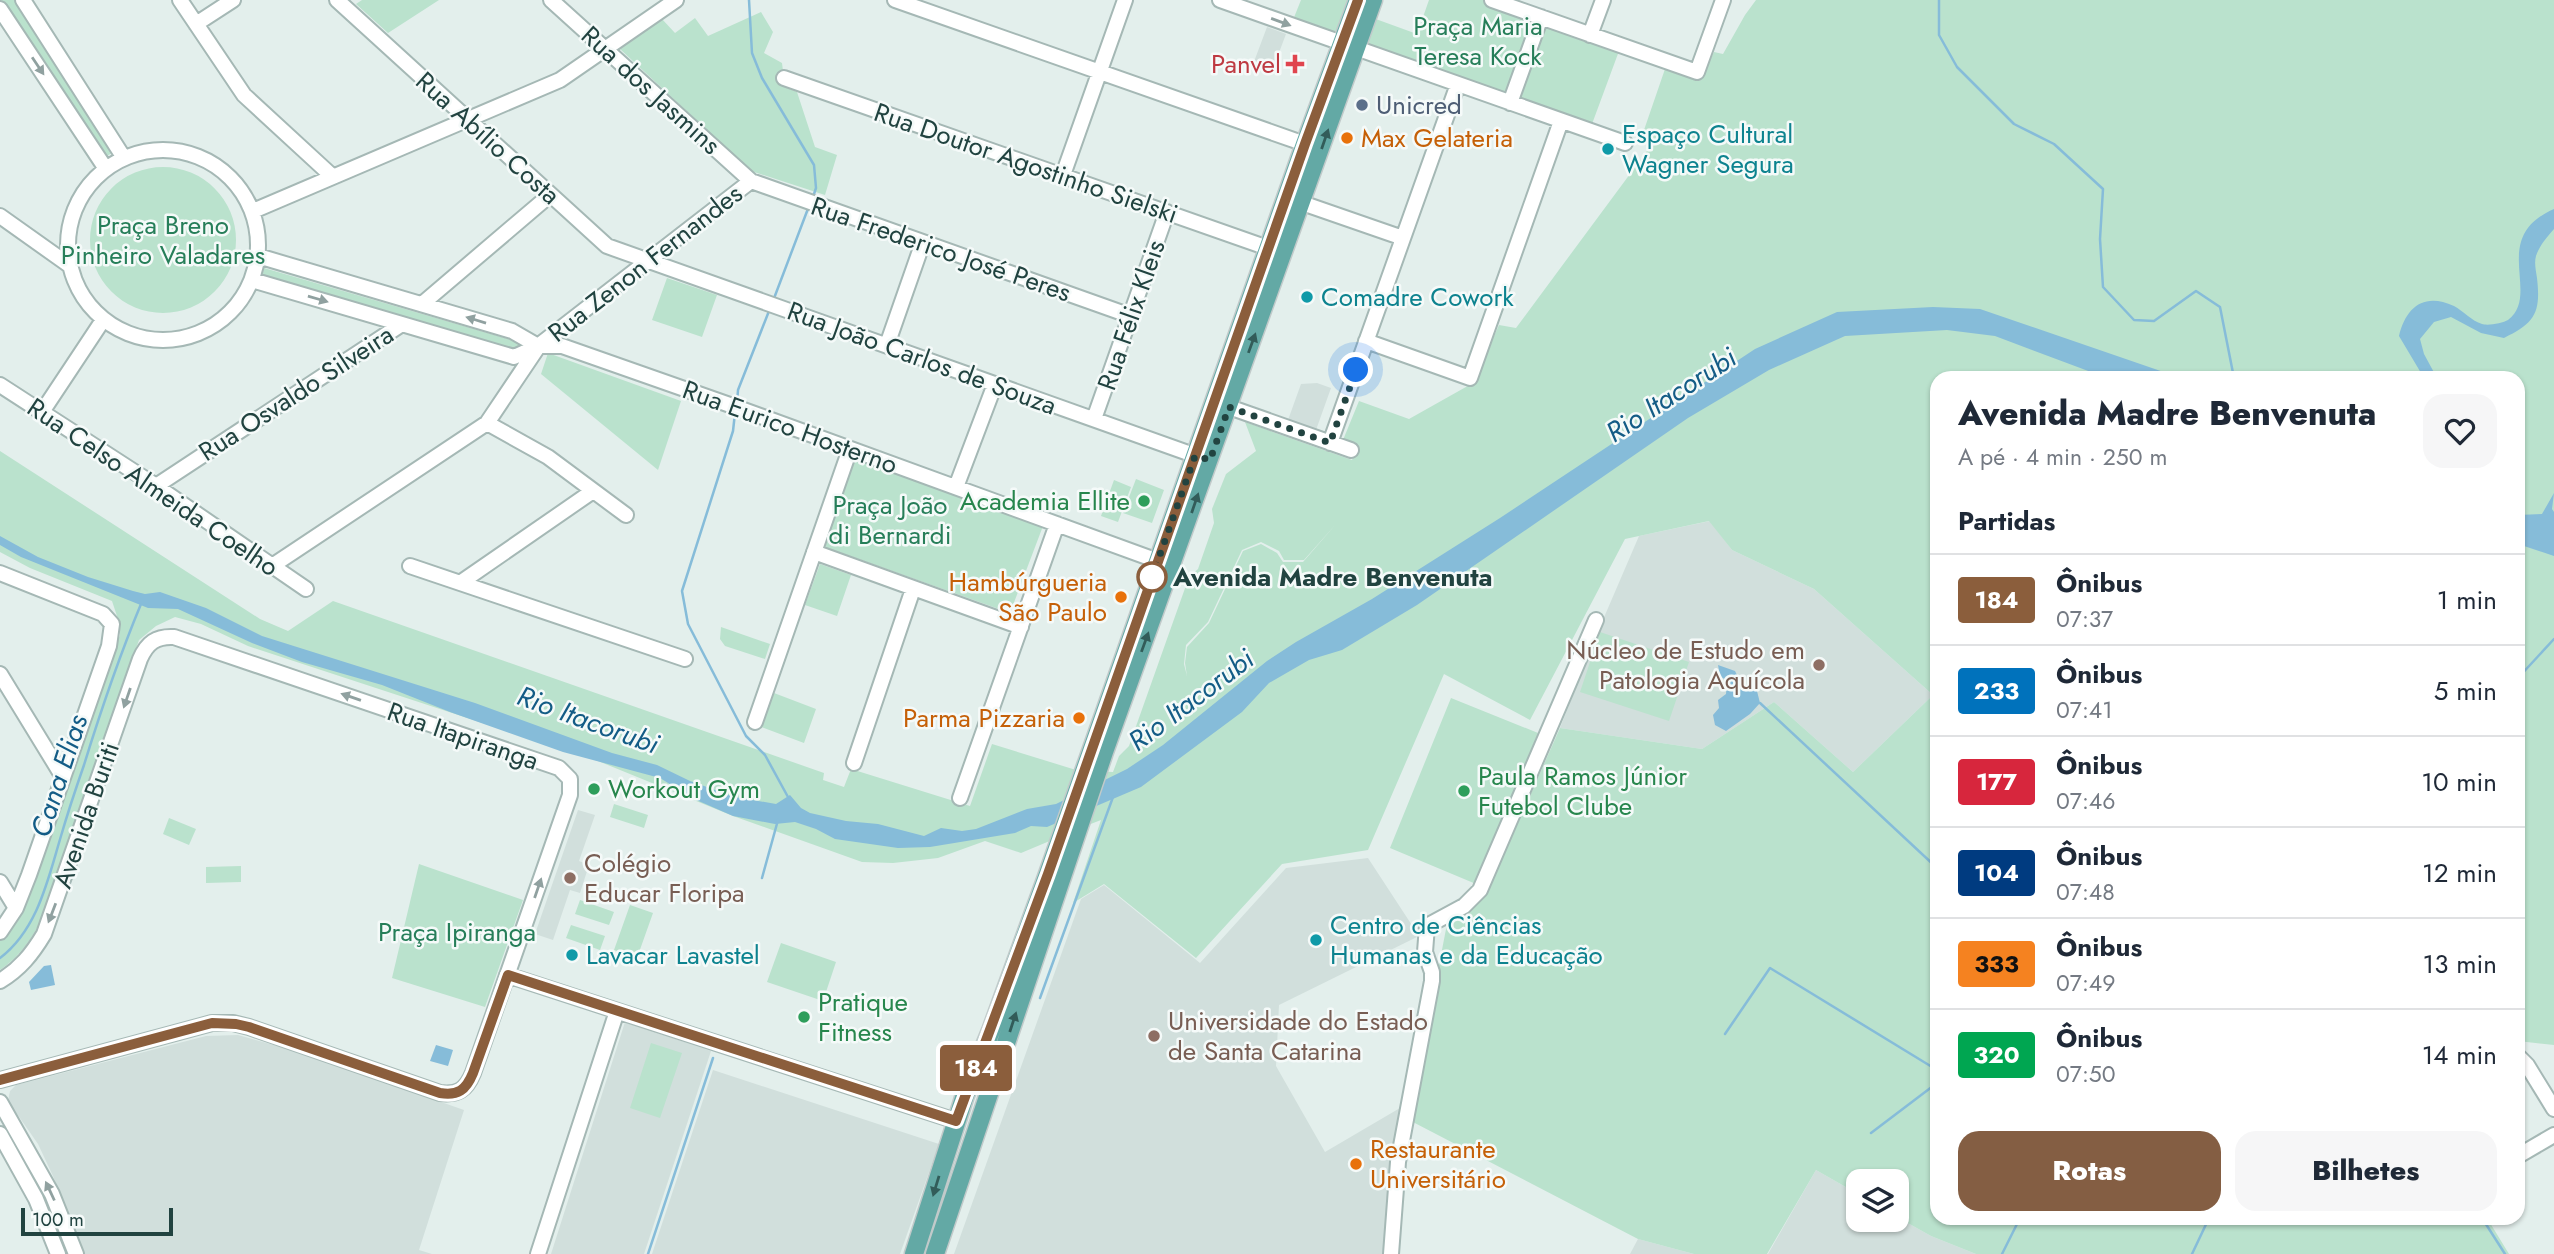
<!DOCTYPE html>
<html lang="pt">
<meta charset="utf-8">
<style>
body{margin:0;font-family:Jost,sans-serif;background:#f6f6f7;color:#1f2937;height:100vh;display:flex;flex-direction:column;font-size:26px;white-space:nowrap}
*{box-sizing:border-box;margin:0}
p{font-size:23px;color:#747a83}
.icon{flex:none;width:38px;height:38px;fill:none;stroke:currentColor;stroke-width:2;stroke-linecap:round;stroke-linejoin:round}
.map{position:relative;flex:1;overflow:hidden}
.drawer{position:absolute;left:1930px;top:371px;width:595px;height:854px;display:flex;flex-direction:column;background:#fff;border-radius:21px;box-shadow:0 2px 5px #0004}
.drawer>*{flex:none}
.badge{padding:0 14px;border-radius:5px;font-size:24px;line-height:46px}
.controls{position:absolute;left:1846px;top:1169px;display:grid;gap:14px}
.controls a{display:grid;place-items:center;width:63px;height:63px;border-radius:14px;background:#fff;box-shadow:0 2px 5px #0004;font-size:35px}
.scale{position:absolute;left:21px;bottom:18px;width:152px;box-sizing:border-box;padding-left:7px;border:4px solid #214340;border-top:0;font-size:19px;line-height:24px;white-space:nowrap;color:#214340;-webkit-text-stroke:5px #f5faf9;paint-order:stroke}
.you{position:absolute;width:35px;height:35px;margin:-18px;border:5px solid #fff;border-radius:50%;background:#1a73e8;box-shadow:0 0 0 10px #1a73e833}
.map>.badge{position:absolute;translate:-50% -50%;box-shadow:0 0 0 4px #fff}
h2{padding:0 28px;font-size:26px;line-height:63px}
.round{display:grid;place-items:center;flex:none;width:74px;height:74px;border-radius:21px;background:#f6f6f7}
.overview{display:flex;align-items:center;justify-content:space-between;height:119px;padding:0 28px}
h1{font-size:33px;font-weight:800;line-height:52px}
.action{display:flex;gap:14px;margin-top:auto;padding:14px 28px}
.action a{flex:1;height:80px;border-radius:21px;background:#845e43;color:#fff;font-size:28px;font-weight:800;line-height:80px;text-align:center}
.action a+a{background:#f6f6f7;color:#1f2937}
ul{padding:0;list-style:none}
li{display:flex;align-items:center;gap:21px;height:91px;padding:0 28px;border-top:2px solid #e0e1e3}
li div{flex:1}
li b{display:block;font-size:26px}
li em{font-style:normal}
li .badge{min-width:77px;font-weight:700;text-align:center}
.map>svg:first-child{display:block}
</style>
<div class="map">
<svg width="2554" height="1254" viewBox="0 0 2554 1254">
<rect width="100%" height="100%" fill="#e3efec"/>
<path fill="#d1dfdc" d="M1267,27L1286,34L1271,74L1252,67Z
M1317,383L1331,388L1316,430L1288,420L1301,384Z
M1710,521L1732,550L1814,589L1933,695L1853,772L1774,702L1702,749L1560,728L1599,629L1639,536Z
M578,810L595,815L579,861L589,865L580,893L570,890L553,940L535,934Z
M1368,858L1419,936L1279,1005L1276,1066L1325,1152L1400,1108L1392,1162L1386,1254H954L1081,899L1104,885L1200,963L1286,868Z
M625,1022L711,1051L644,1254H551Z
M238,1035L292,1050L464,1110L419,1250L432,1254H82L53,1176L38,1144L8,1101L10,1091L16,1085L206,1036Z
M713,1070L939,1144L900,1254H652Z
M1816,1170L1858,1194V1220H1897V1217L1931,1236L1976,1254H1768Z
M1638,1239L1694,1254H1630Z"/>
<path fill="#bae2cd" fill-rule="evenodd" d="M1,0H14L113,152L106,157Z
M362,0H439L388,33L356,4Z
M1301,0H1351L1338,36L1293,20Z
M1429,0H1483L1535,19L1508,95L1364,43L1373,18L1417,34Z
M1756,0H2554V1045L2518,1041V378H1937V1218H2487L2509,1254H1976L1931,1236L1897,1217V1181H1858V1194L1816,1170L1767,1254H1694L1638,1239L1409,1120L1447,924L1486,895L1560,728L1702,749L1774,702L1853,772L1933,695L1814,589L1732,550L1709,521L1625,539L1530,720L1444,674L1368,850L1282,864L1196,958L1104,884L1073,903L1101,820L1070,832L981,1092L976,1087L1064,835L1021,853L985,841L938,858L893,863L862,862L733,816L598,761L248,646L201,624L175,617L156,626L139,640L43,917C32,938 21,956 0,970V941L27,901L120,635V625L112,601L30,568L0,552V451L260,619L288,631L333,601L824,773L823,780L844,787L851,769L970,806L992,744L1076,770L1113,772L1119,756L1129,746L1189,577L1198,569L1214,523L1212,509L1226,474L1256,451L1245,422L1352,460L1358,447L1343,440L1359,401L1409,419L1473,383L1499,325L1516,328L1647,151L1644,130L1665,69L1700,81L1714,52L1723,54L1745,15ZM1336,524L1303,562H1283L1277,553L1261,544L1243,551L1209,623L1187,647L1185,663L1187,676L1184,664L1186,645L1208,622L1242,550L1261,542L1279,551L1284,560H1304Z
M761,12L773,32L764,53L782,63L785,87L797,92L815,147L837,155L825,195L751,171L620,49L662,19L675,33L695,18L708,36Z
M1546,25L1619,51L1592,124L1519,97Z
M90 240a73 73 0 1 1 146 0a73 73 0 1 1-146 0Z
M264,268L519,342L520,345L516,350L262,277Z
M667,278L717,295L702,337L652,320Z
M548,353L681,401L658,470L541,374Z
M853,456L1043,526L1010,613L822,546Z
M1136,479L1164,490L1152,523L1123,513Z
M1114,480L1131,487L1118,522L1101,516Z
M820,564L851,575L837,616L805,605Z
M721,627L770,644L765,659L725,646L720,639Z
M1600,632L1689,662L1669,721L1580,692Z
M774,693L816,709L804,743L761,727Z
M1451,698L1538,733L1476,884L1390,848Z
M614,804L648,815L644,828L610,817Z
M169,818L196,829L189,845L163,834Z
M419,864L523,900L485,1007L392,978Z
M241,866V882L206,883V867Z
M580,900L614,912L609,925L575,914Z
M630,905L653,913L637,958L614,950Z
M571,925L605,936L600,950L566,938Z
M781,943L836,962L823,1001L767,982Z
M651,1043L682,1053L660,1118L630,1108Z"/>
<path fill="#86bcd9" d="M2554,209V229C2547,237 2539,246 2536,256C2534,263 2536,271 2537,278C2541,313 2535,323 2504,338L2481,333L2451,317L2434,322L2420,339L2424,354L2437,378H2424L2399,336C2406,307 2424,292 2454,306C2463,311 2472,321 2482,324C2488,326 2503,323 2508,320C2542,294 2488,238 2554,209Z
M1933,307L1980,309L2181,378H2107L1995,336L1947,330L1845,336L1769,370L1688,418L1417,605L1342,650L1309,660L1269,683L1242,712L1141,787L1047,827L1031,826L1015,833L930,847L898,848L835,839L816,829L795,822L775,824L733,816L694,799L660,778L563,752L450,712L382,685L302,662L252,643L178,609L148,608L21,557L0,545V536L38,557L88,577L133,591L145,594L160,592L206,608L262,636L475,703L612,753L657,765L690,781L735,797L776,804L790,795L801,808L810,813L846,821L878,824L924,836L941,828L962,831L976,829L1027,809L1056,804L1127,769L1163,745L1267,661L1296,642L1372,599L1500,518L1755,349L1837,312Z
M2554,493L2552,509L2554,512V556L2518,544V515L2542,514Z
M1718,665L1735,671L1740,681L1757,691L1760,703L1750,714L1726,731L1715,725L1713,715L1719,708L1718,700L1726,694L1727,681L1720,676Z
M51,965L55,985L31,990L29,982L44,966Z
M436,1045L453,1050L448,1066L430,1061Z"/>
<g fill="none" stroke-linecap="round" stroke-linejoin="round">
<path stroke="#86bcd9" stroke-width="2.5" d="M749,0L752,53L762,78L814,165L816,188L813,197
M1939,0V35L1957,67L2014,124L2054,144L2103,189L2100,239L2103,287L2134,320L2154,321L2196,291L2220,307L2234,378
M773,301L809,206
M737,403L738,390L769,311
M735,413L733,431L682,591L688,624L746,736L765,755L788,797
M2518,678L2554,639
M1760,703L1937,868
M762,878L778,820
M0,958C38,929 48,879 61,836C68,812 76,788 84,765C101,710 119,657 141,604
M1040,998L1113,797
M1725,1034L1770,968L1937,1070
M1871,1133L1937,1083
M2482,1218L2505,1254
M648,1254L713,1058
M2002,1254L2020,1218
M2192,1254L2209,1218"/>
<defs>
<path id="minor" d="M23,0L124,158
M180,0L244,95L332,176
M337,0L607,246L1205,459
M551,0L751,181L1131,316
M895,0L1305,144
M1220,0L1625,143
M1492,0L1697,72L1723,0
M0,9L106,169
M196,24L233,0
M1590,35L1603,0
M784,78L1268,248
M1510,103L1541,17
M68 245a95 95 0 1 1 190 0a95 95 0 1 1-190 0Z
M1063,175L1125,0
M1302,203L1403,238
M253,211L560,80L676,0
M0,216L69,265
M258,256L512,331L538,346H562L730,405L1158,561
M252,280L514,357L538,346L751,181
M422,304L550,195
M1366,341L1470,378L1561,121
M887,345L923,242
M0,385L156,486L306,589
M1229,407L1351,450
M42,412L103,320
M1094,419L1167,212
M487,423L548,457L626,515
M1330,443L1458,84
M156,486L402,324
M956,487L995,384
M814,552L1021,627
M272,566L487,423L538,347
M410,566L685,659
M0,573L103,614L112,624L109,646L29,875L16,908L0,932
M460,583L593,491
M0,674L63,777
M755,722L850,449
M854,763L913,589
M960,798L1057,524
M0,882L16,908
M507,975L956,1121
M0,981C20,969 32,954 44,934L140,659C147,643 156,636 174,637L559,768L570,779V795L473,1073C466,1090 458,1095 440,1093L249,1027L233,1023H212L0,1080
M2518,1056L2527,1065L2554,1109
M0,1102L52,1194L76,1254
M0,1134L36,1199L58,1254
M2518,1156L2554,1135
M538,1254L617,1011
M1391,1254L1398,1162L1432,981V972L1425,952L1427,926L1464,906L1480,890L1596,620"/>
<path id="major" d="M914,1254L965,1095L991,1031L1048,874L1305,144L1358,0
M935,1254L1104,752L1373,0"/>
</defs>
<use href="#minor" stroke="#a5b8b5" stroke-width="18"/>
<use href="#major" stroke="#c1caca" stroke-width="21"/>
<use href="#minor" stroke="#fff" stroke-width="14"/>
<use href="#major" stroke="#63a9a5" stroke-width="18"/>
</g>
<defs><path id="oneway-solid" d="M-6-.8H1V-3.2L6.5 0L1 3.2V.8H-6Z" transform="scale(1.75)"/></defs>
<g fill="#90a1a0">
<use href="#oneway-solid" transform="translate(1281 22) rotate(20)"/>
<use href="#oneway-solid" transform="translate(38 66) rotate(56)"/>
<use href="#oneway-solid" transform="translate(318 299) rotate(16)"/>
<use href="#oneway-solid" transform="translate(476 320) rotate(-163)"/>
<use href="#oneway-solid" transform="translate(351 697) rotate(-161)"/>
<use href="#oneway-solid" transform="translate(127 698) rotate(109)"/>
<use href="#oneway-solid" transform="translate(538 888) rotate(-71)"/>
<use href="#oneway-solid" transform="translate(52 913) rotate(111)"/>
<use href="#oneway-solid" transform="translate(50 1191) rotate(-115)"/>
</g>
<g fill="#325c59">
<use href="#oneway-solid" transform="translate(1325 139) rotate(-71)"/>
<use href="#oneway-solid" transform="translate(1252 343) rotate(-70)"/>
<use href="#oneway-solid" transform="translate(1195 503) rotate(-71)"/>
<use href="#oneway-solid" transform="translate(1145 642) rotate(-70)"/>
<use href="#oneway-solid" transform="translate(1013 1022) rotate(-72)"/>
<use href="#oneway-solid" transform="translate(936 1186) rotate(107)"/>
</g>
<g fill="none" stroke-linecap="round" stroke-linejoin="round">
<defs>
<path id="line" d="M0,1080L212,1023L236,1024L249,1027L440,1093C458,1096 466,1090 473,1073L508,975L956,1121L1048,874L1305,144L1358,0"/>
</defs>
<use href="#line" stroke="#fff" stroke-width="16"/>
<use href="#line" stroke="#8b5e3c" stroke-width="10"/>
<path stroke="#214340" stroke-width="7" stroke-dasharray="0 12.6" d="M1152,577L1195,456L1210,460L1229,407L1330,443L1356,370"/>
</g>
<path fill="#e0444e" stroke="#f5faf9" stroke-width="2.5" d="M1291.5 53.5h7v7h7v7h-7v7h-7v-7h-7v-7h7z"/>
<circle fill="#5c6f8a" stroke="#f5faf9" stroke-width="2.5" cx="1362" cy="105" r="7"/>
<g fill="#e8710a" stroke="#f5faf9" stroke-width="2.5">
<circle cx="1347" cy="138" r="7"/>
<circle cx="1121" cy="597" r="7"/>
<circle cx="1079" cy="718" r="7"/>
<circle cx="1356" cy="1164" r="7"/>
</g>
<g fill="#0f9aa8" stroke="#f5faf9" stroke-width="2.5">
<circle cx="1608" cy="149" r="7"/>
<circle cx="1307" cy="297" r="7"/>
<circle cx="1316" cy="940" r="7"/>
<circle cx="572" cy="955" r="7"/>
</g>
<g fill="#2e9e5b" stroke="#f5faf9" stroke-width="2.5">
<circle cx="1144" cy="501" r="7"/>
<circle cx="594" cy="789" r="7"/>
<circle cx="1464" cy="791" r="7"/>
<circle cx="804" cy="1017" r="7"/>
</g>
<circle fill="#fff" stroke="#8b5e3c" stroke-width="3.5" cx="1152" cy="577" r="14"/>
<g fill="#8d6e63" stroke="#f5faf9" stroke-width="2.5">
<circle cx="1819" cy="665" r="7"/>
<circle cx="570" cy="878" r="7"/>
<circle cx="1154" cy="1036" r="7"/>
</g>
<g text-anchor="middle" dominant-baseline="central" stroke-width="5" stroke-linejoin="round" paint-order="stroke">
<g font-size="26" fill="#267e59" stroke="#f5faf9">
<text x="1478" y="26">Praça Maria<tspan x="1478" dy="30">Teresa Kock</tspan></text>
<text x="163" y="225">Praça Breno<tspan x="163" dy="30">Pinheiro Valadares</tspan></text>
<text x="890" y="505">Praça João<tspan x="890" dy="30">di Bernardi</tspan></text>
<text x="457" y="932">Praça Ipiranga</text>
</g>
<g font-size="26" fill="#be3a42" stroke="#f5faf9" text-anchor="end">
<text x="1281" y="64">Panvel</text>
</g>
<g font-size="26" fill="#214340" stroke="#f5faf9">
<text transform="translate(651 90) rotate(42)">Rua dos Jasmins</text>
<text transform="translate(488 138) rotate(42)">Rua Abílio Costa</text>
<text transform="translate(1026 163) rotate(19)">Rua Doutor Agostinho Sielski</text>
<text transform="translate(941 249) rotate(19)">Rua Frederico José Peres</text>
<text transform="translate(645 263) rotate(-38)">Rua Zenon Fernandes</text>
<text transform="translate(1131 315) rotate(-71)">Rua Félix Kleis</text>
<text transform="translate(922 358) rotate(20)">Rua João Carlos de Souza</text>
<text transform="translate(296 393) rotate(-33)">Rua Osvaldo Silveira</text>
<text transform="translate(790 427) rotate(20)">Rua Eurico Hosterno</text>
<text transform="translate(153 487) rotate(34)">Rua Celso Almeida Coelho</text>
<text transform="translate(463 736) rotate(19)">Rua Itapiranga</text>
<text transform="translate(86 815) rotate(-71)">Avenida Buriti</text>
</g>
<g font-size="26" fill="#4e5e75" stroke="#f5faf9" text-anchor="start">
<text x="1376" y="105">Unicred</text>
</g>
<g font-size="26" fill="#0d838f" stroke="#f5faf9" text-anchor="start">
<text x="1622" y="134">Espaço Cultural<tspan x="1622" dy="30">Wagner Segura</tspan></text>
<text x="1321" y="297">Comadre Cowork</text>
<text x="1330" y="925">Centro de Ciências<tspan x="1330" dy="30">Humanas e da Educação</tspan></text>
<text x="586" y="955">Lavacar Lavastel</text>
</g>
<g font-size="26" fill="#c56008" stroke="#f5faf9" text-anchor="start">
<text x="1361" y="138">Max Gelateria</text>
<text x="1107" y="582" text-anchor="end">Hambúrgueria<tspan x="1107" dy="30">São Paulo</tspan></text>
<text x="1065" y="718" text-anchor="end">Parma Pizzaria</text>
<text x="1370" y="1149">Restaurante<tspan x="1370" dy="30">Universitário</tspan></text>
</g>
<g font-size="26" fill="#27864d" stroke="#f5faf9" text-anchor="start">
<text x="1130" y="501" text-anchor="end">Academia Ellite</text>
<text x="1478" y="776">Paula Ramos Júnior<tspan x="1478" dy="30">Futebol Clube</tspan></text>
<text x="608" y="789">Workout Gym</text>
<text x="818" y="1002">Pratique<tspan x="818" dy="30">Fitness</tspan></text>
</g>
<g font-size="26" font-weight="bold" fill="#214340" stroke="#f5faf9" text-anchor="start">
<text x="1173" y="577">Avenida Madre Benvenuta</text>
</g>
<g font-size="26" fill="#785e54" stroke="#f5faf9" text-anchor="start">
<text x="1805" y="650" text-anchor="end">Núcleo de Estudo em<tspan x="1805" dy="30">Patologia Aquícola</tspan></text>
<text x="584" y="863">Colégio<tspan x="584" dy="30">Educar Floripa</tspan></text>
<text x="1168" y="1021">Universidade do Estado<tspan x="1168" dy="30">de Santa Catarina</tspan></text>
</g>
<g font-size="28" font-style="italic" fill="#135c86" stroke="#f5faf9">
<text transform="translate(1671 395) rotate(-33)">Rio Itacorubi</text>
<text transform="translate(1191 700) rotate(-37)">Rio Itacorubi</text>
<text transform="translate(588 720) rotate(20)">Rio Itacorubi</text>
<text transform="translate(59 776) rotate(-72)">Cana Elias</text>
</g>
</g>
</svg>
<div class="controls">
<a><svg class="icon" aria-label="layers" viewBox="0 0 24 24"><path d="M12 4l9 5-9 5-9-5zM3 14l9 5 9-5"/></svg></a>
</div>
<div class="scale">100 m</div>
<div class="you" style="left:1356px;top:370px"></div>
<b class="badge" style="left:976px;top:1068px;background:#8b5e3c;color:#fff">184</b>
<section class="drawer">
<div class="overview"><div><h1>Avenida Madre Benvenuta</h1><p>A pé · 4 min · 250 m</p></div><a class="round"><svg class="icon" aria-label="heart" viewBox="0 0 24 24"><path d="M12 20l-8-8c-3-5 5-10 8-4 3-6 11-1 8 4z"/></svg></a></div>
<h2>Partidas</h2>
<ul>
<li><span class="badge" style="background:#8b5e3c;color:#fff">184</span><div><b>Ônibus</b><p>07:37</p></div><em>1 min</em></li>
<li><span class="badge" style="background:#0072bc;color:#fff">233</span><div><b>Ônibus</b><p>07:41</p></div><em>5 min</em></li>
<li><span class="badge" style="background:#d7263d;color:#fff">177</span><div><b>Ônibus</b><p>07:46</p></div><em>10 min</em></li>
<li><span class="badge" style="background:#003b80;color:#fff">104</span><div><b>Ônibus</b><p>07:48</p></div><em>12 min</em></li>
<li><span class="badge" style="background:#f58220;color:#111">333</span><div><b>Ônibus</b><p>07:49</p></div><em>13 min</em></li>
<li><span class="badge" style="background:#00a651;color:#fff">320</span><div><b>Ônibus</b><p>07:50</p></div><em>14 min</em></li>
</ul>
<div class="action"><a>Rotas</a><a>Bilhetes</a></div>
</section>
</div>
